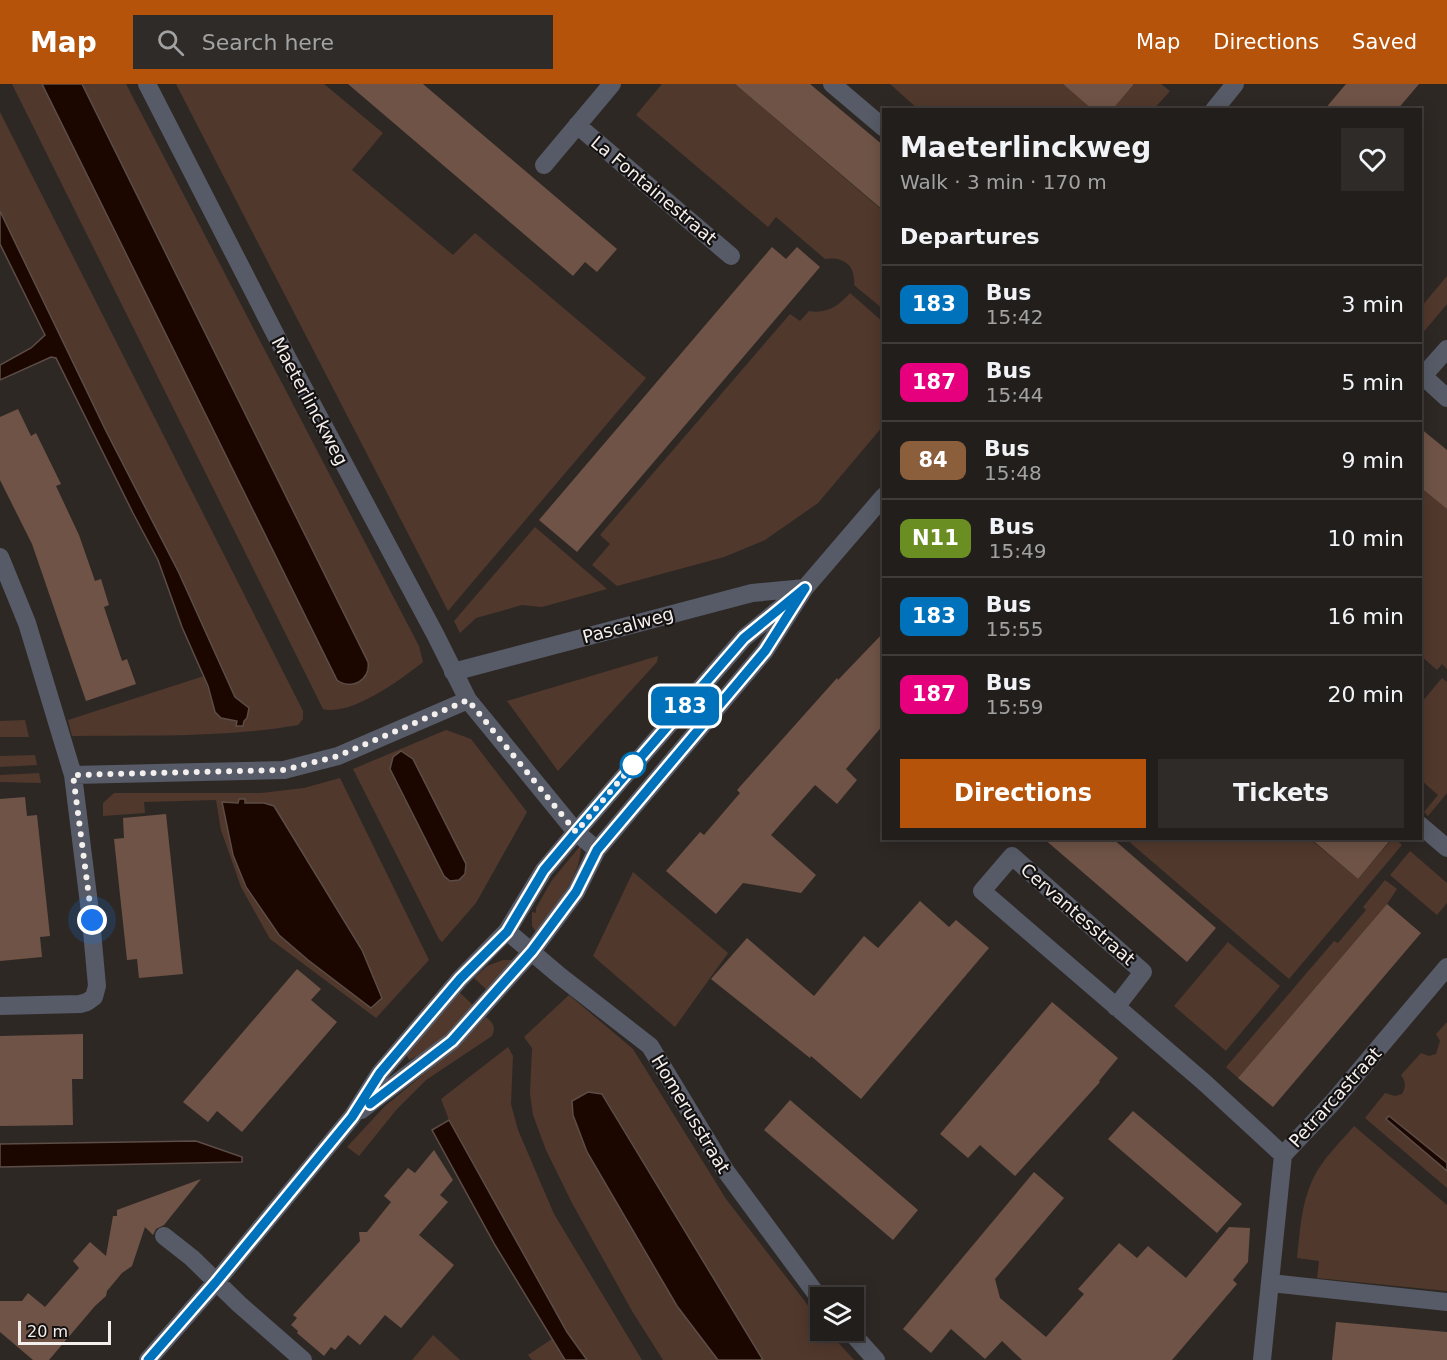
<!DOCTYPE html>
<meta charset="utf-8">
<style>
body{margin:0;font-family:"DejaVu Sans",sans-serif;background:#2e2b29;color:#f1f3f6;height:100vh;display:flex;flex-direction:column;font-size:22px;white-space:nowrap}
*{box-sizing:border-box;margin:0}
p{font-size:20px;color:#a2a2a3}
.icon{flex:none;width:33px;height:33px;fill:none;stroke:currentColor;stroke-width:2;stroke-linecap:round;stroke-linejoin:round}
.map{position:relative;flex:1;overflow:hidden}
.panel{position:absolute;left:882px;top:24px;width:540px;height:732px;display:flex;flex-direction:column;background:#221e1c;border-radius:0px;box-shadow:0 3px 15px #0003,0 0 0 2px #3f3c3b}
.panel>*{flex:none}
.badge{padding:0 12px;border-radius:9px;font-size:21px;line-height:39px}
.controls{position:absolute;left:810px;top:1203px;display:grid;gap:12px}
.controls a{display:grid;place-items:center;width:54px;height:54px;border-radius:0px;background:#221e1c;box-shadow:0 3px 15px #0003,0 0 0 2px #3f3c3b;font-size:30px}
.scale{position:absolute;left:18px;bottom:15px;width:93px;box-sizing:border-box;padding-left:6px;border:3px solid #f3efed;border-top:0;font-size:16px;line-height:21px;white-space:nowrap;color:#f3efed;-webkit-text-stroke:4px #141110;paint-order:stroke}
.you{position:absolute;width:30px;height:30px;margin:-15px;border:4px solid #fff;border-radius:50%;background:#1a73e8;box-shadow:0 0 0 9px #1a73e833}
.map>.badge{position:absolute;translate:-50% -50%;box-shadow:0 0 0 3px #fff}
h2{padding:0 18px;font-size:22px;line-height:54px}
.round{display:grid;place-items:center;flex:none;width:63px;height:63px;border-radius:0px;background:#2e2b29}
.summary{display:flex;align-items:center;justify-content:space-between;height:102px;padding:0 18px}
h1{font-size:28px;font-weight:800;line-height:45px}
.action{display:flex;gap:12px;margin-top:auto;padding:12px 18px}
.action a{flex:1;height:69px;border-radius:0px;background:#b45309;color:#fff;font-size:24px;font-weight:800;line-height:69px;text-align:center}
.action a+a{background:#2e2b29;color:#f1f3f6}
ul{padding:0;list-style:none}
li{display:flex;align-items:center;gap:18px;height:78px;padding:0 18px;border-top:2px solid #3f3c3b}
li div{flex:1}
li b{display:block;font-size:22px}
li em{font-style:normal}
li .badge{min-width:66px;font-weight:700;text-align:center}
header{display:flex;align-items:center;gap:36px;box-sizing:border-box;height:84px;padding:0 30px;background:#b45309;color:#fff}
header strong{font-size:28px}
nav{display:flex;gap:33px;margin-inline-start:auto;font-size:21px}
.search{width:420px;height:54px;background:#2e2b29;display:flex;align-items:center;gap:15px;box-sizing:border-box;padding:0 21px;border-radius:0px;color:#a2a2a3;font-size:22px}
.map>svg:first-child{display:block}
</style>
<header>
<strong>Map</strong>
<div class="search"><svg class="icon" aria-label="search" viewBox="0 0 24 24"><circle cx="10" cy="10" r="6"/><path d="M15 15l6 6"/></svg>Search here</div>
<nav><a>Map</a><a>Directions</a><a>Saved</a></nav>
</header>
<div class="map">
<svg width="1447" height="1276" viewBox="0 0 1447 1276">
<rect width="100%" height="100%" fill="#2e2825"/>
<path fill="#51382c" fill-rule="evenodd" d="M12,0H42L116,148L369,586L368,578L82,0H126L419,562L423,578C400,596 352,632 323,625Z
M176,0H324L383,49L352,86L453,171L475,149L646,294L448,527Z
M662,0H735L883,127V225L854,201C856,181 843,172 825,175L776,133L768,143L636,31Z
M890,0H1063L1093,25H918Z
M1134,0H1161L1170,7L1154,25L1112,26Z
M0,28L303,627V635L298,641C224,654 147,651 72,652L68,636L204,592L215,628L240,619L235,613L219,581L179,489L106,347L0,127Z
M1447,192V220L1421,251V223Z
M850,209L883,238V342L818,419L765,456L724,473L617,502L592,481L610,460L600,451L790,230L800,237L809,227C827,230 839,222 850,209Z
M1420,403L1447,425V585L1442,580L1437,586L1421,572Z
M535,443L607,505L542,523L522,521L476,534L460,549L454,537Z
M658,572L657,578L558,687L507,617Z
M1442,594L1447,598V709L1428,732L1424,728L1438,711L1421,696V619Z
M25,636L29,653H0V637Z
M446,646L471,655L527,728L476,819L442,858L439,855L353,685ZM401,668L413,675L466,780L465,790L393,673Z
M35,671L37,681L0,683V672Z
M39,689L41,699L0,698V691Z
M340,694L429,876L376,934L270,855L241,803L221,746L216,716L144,718L145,729L103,732V719L114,709H261L304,704ZM239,715H245V719H264L382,914L371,924L308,876L279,851L247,803L233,771L223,718L238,719Z
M1126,755H1310L1358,795L1392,755H1395L1402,761L1289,895Z
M581,761C582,791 554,825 536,848L532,842V828L536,829V824L552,796Z
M1410,767L1447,799V819L1437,831L1390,791Z
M633,788L728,869L675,943L593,872Z
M1385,796L1397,805L1387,820L1238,994L1226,983L1334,857L1338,859L1366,826L1363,823Z
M1228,858L1280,902L1226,967L1174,922Z
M503,876H513L488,907L474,894L487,882Z
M459,908L474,922C455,941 434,966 409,976L406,969Z
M569,911L633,965L726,1115L820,1237V1246L828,1247L854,1276H763L603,1010L588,1008L587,1068L677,1222L718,1276H663L632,1227L572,1119L546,1066L533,1031L530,1010L532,964L524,953Z
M486,933C493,939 496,942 492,952L426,996L397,1025L359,1072L347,1063L385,1022L458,962Z
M1447,938V1104L1365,1034L1385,1009L1395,1012L1402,1010C1406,1003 1406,998 1401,991L1421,969L1429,972L1436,970L1440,957L1436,950Z
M508,963L513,972L511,1020L518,1046L554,1130L642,1276H587L567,1248L449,1036L441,1015Z
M1354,1042L1447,1121V1207L1317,1194L1319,1177L1297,1174C1300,1148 1301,1121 1312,1097C1321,1076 1340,1059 1354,1042Z
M433,1251L460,1276H412Z
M552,1255L565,1276H532L528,1271Z"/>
<path fill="#1c0700" stroke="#5c4d47" stroke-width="1.5" d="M42,0H82L368,578C371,596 351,607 337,596Z
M0,127L106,347L179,489L235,613L249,624L247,634L244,637L243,642H236L237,637L221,634L215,628L208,602L182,543L158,476L133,429L56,274L51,273L0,296V281L31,264L45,251L0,160Z
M401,667L413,675L466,780L465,790L459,796L450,797L444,792L390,685L393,673Z
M239,715H245V719H264L274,722L362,866L382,914L371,924L308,876L279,851L246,803L233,771L222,718L238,719Z
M588,1008L602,1010L763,1276H718L677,1222L587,1068L573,1031L572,1017Z
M1389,1032L1447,1079V1087L1386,1035Z
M449,1036L567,1248L587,1276H565L495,1161L432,1046Z
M196,1057L242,1073V1078L0,1083V1060Z"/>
<path fill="#6f5346" d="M348,0H423L617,165L597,188L585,178L573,192Z
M735,0H810L884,62V127Z
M1063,0H1134L1112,26H1093Z
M1346,0H1419L1397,26H1324Z
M772,163L786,175L797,163L820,183L577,468L539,436Z
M18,325L31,352L36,349L61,400L56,402L79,451L95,497L101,495L109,521L104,523L122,577L127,575L136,600L86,617L32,460L0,396V333Z
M1420,344L1447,366V425L1420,403Z
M884,548V640L846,685L857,696L837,720L815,701L771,751L816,791L801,809L743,799L716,830L666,787L700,748L704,751L740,709L737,706L837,594L838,596Z
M25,713L27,732L37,731L50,852L40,853L42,873L0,877V715Z
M166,730L183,890L139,894L137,875L127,876L114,755L124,754L123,734Z
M1043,754H1112L1216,844L1187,878Z
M1310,754H1392L1358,795Z
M920,817L949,843L956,836L989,864L861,1015L811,972L810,974L711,895L747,854L814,912L864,852L878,864Z
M1387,820L1421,849L1273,1023L1238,994Z
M297,885L321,905L311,916L337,938L242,1048L217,1027L208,1038L183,1018Z
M1052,918L1118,974L1099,997L1100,998L1015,1092L980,1061L968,1074L940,1050Z
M83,950V995H72L73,1041L0,1042V952Z
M790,1016L918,1126L893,1156L764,1046Z
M1133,1027L1242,1120L1217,1149L1108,1055Z
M434,1066L453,1096L440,1111L448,1118L419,1151L454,1181L401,1244L385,1231L360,1261L348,1251L335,1266L331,1263L324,1272L297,1249L298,1247L291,1241L297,1234L293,1231L360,1157L359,1148H367L391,1118L384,1112L408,1084L415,1089Z
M1034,1088L1064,1114L995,1195L1000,1214L1046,1253L1084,1210L1078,1205L1119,1159L1137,1174L1148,1162L1186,1194L1229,1143L1250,1144L1248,1178L1233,1196L1237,1200L1172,1276H1022L1002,1257L985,1275L951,1245L931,1269L903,1245Z
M201,1095L164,1141L156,1145L153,1151L145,1143L132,1182L122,1189L107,1207L106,1212L95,1222L49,1276H33L0,1248V1217H22L28,1209L45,1223L79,1184L73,1177L90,1158L106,1172L113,1132H117V1126Z
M1336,1238L1447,1248V1276H1332Z"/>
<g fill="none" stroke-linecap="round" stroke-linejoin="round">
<path stroke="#565b67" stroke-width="18" d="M147,0L288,275L435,550L468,616L576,748L597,766
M832,0L884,44
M1214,26L1235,0
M577,41L731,172
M544,81L612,0
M1447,265L1423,292L1447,314
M0,473L27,539L73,691
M453,588L752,509L805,504
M1420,741L1447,764
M507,847L560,892L650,962L725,1086L820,1215
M0,922L80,920L87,918L94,913L97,902L91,836L73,691L284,686L338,672L468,616
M1116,923L1143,888L1012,772L982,807C1054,869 1126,931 1198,993L1206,1000L1283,1071
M361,1026L452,957L532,867L576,808L597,766L765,567L805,504L884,412
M164,1152L192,1174L239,1220L303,1276
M1270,1199L1447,1218
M849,1246L876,1276
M148,1276L216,1198L352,1033L380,989L460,895L507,847L544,786L576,748L744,554L805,504
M1262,1276L1283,1071L1333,1018L1447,883"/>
</g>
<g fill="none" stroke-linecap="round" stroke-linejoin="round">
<defs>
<path id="line" d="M148,1276L216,1198L352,1033L380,989L460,895L507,848L544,786L576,748L744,554L805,504L765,567L597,766L576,808L532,867L452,957L370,1020"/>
</defs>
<use href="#line" stroke="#fff" stroke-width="14"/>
<use href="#line" stroke="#0072bc" stroke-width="9"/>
<path stroke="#f3efed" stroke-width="6" stroke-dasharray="0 10.8" d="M92,836L73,691L284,686L338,672L468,616L576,748L633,681"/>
</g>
<circle fill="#fff" stroke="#0072bc" stroke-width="3" cx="633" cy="681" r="12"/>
<g text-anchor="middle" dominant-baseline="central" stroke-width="4.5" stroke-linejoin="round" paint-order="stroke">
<g font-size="18" fill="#f3efed" stroke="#141110">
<text transform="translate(654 106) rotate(40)">La Fontainestraat</text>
<text transform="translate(310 317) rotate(62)">Maeterlinckweg</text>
<text transform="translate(628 541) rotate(-15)">Pascalweg</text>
<text transform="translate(1078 830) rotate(41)">Cervantesstraat</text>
<text transform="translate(1335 1013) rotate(-48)">Petrarcastraat</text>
<text transform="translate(691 1030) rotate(59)">Homerusstraat</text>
</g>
</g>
</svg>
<div class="controls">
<a><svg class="icon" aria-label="layers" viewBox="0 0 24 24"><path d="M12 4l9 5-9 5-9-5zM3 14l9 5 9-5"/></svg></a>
</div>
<div class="scale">20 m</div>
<div class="you" style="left:92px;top:836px"></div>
<b class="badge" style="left:685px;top:622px;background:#0072bc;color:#fff">183</b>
<section class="panel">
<div class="summary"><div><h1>Maeterlinckweg</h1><p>Walk · 3 min · 170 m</p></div><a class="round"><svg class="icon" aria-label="heart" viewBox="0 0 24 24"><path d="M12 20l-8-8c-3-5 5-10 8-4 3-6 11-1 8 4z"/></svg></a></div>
<h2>Departures</h2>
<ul>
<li><span class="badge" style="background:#0072bc;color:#fff">183</span><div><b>Bus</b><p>15:42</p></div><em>3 min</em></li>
<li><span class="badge" style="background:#e6007e;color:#fff">187</span><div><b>Bus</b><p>15:44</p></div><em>5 min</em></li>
<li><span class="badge" style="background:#8b5e3c;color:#fff">84</span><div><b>Bus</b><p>15:48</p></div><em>9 min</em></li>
<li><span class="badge" style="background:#6b8e23;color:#fff">N11</span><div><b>Bus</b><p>15:49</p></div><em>10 min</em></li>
<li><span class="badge" style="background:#0072bc;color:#fff">183</span><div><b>Bus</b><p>15:55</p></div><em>16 min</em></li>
<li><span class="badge" style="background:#e6007e;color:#fff">187</span><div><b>Bus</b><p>15:59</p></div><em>20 min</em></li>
</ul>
<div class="action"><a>Directions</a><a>Tickets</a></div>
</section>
</div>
